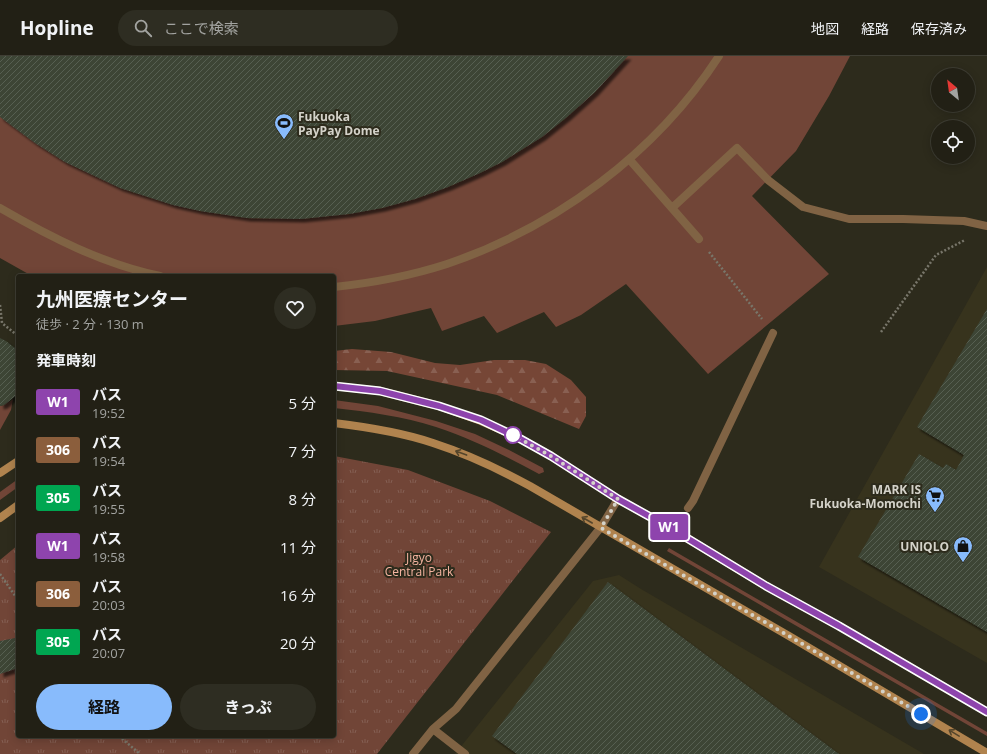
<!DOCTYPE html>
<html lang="ja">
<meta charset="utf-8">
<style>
body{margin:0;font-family:"Open Sans","Noto Sans JP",sans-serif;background:#2e2d22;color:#f1f3f6;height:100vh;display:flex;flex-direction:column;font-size:15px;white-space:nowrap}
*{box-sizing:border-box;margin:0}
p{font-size:13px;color:#a2a3a0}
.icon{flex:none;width:22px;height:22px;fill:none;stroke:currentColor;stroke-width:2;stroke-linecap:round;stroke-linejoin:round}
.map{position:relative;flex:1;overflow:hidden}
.sheet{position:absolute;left:16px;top:218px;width:320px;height:464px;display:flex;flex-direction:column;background:#222015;border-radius:4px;box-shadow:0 2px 10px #0003,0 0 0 1px #3f3e34}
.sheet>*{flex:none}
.badge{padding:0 8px;border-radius:3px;font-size:14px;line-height:26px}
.needle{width:26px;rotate:331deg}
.controls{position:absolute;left:931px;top:12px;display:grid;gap:8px}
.controls a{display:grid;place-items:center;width:44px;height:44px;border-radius:50%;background:#222015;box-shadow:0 2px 10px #0003,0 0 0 1px #3f3e34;font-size:20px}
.you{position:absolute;width:20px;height:20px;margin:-10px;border:3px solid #fff;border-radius:50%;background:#1a73e8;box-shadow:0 0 0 6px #1a73e833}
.map>.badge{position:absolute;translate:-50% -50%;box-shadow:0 0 0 2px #fff}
h2{padding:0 20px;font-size:15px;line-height:36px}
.round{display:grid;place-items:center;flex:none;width:42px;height:42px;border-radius:21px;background:#2e2d22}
.summary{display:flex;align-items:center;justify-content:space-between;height:68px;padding:0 20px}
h1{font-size:19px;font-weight:700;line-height:30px}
.primary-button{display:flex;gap:8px;margin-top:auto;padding:8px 20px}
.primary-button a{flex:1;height:46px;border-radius:24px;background:#88bbfc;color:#111;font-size:16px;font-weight:700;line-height:46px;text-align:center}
.primary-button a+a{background:#2e2d22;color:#f1f3f6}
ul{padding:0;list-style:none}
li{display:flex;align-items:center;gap:12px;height:48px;padding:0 20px}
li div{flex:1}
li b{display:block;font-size:15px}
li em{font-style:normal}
li .badge{min-width:44px;font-weight:700;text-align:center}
header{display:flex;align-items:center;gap:24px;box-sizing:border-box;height:56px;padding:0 20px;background:#222015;border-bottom:1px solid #3f3e34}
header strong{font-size:19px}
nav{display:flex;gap:22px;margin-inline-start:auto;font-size:14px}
.search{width:280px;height:36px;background:#2e2d22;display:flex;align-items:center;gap:10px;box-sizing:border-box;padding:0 14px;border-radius:22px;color:#a2a3a0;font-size:15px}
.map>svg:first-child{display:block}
</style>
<header>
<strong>Hopline</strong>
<div class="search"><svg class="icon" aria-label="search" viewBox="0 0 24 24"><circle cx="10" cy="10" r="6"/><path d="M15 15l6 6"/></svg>ここで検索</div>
<nav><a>地図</a><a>経路</a><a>保存済み</a></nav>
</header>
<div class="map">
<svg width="987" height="698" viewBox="0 0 987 698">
<defs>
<pattern id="forest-firs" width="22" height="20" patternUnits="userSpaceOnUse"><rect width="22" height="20" fill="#764636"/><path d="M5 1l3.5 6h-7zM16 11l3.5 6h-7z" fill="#896052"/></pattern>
<pattern id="park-tufts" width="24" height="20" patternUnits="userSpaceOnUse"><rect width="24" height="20" fill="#714537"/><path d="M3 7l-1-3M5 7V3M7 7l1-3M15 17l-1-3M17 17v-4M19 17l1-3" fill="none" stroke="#845f53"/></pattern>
<pattern id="building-hatch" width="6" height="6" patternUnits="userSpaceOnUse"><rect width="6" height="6" fill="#3c4435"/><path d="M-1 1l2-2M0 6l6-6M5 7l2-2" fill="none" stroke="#575e51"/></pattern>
<filter id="shadow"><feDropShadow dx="3.5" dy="3.5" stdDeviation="1" flood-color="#0009"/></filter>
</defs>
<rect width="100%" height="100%" fill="#2d2b1c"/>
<path fill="#37331d" d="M987,211V607L819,511Z
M619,519L641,533L924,698H455L593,525Z"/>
<path fill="#714537" d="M0,0H850L829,40L796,95L752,140L829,218L708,318L626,228L581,259L556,271L544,256L497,277L484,260L442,275L431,252L375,265L334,270V220H32L0,202Z
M13,343L11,354L0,374V350L4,349Z
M334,344L378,350L436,365L475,378L509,394L543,412L544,416L539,418C506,400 472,383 436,371C403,360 368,356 334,352Z
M18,423V431L0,444V436Z
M669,492L987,676V680L667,495Z"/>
<path fill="url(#forest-firs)" d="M352,293L391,296L435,307L460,309L494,304H525L546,308L571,324L586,341V360L579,373L497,339L387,315L334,314V295Z"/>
<path fill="url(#park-tufts)" d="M334,400L408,414L490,445L551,476L377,698H0V504L18,489V680H334Z"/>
<path fill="url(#building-hatch)" filter="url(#shadow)" d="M0,0H628L595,36L567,61L542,81L502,106L480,117L448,131L415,143L382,152L349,158L301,163L247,162L200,155L173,149L120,132L65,106L35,87L0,61Z
M987,253V576L858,501L919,398L943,412L946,408L956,414L964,399L917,371Z
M0,282L6,285L16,293L18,297V336L14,341L4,349L0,350Z
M608,526L839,698H517L492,680Z
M15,582L18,592V612L0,618V585Z"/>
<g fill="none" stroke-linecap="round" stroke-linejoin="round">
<path stroke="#78766a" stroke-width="2.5" stroke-dasharray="2 2" stroke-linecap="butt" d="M709,196L762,263
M0,249L2,267L18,280
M881,276L936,199L965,184
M0,518L18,544
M119,680L140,698"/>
<path stroke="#806344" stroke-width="8" d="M433,673L465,698
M413,698L433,673L456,653L601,471L618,443"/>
<path stroke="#806344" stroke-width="8" d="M629,103L699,183
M0,152C50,181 103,208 160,220
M672,152L737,92L768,124L803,151L849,163H903L964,165L987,170
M334,231C372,227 410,220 447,208C556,171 656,97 719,0
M688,452L693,445L773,277"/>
<path stroke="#b0834e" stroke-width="8" d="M334,330L380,335L439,350L481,365L517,381L551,400L618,443L672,473L766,530L839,570L987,656
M334,367C367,371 401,376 433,387C467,398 499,413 530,430L789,580L987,697
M0,417L18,405
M0,462L18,449"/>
</g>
<defs><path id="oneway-shaft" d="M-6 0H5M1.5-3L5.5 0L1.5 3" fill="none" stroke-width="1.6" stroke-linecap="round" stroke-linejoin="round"/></defs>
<g stroke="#54452b">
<use href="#oneway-shaft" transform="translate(461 397) rotate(-160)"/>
<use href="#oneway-shaft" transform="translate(587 464) rotate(-150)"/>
<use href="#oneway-shaft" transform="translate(954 677) rotate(-149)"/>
</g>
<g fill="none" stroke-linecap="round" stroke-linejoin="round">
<defs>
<path id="line" d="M334,330L380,335L439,350L481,364L517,381L551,400L618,443L672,473L766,530L839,570L987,656"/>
</defs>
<use href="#line" stroke="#fff" stroke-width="9"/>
<use href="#line" stroke="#8e44ad" stroke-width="6"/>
<path stroke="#d4d2c9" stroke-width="4" stroke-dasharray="0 7.2" d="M513,379L551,400L618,443L601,472L789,580L921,658"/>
</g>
<defs>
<symbol id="stadium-pin" viewBox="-11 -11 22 30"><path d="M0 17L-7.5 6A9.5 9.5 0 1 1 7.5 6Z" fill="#88bbfc" stroke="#2d2b1c"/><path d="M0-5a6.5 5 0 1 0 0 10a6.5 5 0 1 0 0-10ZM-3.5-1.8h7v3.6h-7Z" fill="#111"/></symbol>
<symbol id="supermarket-pin" viewBox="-11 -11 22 30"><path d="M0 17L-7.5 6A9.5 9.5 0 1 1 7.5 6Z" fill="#88bbfc" stroke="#2d2b1c"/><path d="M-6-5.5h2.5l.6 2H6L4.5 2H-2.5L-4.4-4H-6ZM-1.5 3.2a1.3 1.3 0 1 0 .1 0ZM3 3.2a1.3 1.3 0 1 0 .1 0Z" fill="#111"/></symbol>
<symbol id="shop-pin" viewBox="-11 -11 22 30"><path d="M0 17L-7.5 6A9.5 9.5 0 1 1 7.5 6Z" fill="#88bbfc" stroke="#2d2b1c"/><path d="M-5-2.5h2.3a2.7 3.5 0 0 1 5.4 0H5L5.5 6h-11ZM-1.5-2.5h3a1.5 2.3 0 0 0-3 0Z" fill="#111"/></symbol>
</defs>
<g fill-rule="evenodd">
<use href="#stadium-pin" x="273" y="56" width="22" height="30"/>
<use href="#supermarket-pin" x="924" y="429" width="22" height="30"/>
<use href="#shop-pin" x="952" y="479" width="22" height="30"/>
</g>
<circle fill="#fff" stroke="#8e44ad" stroke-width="2" cx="513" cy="379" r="8"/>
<g text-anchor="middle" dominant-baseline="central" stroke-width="4" stroke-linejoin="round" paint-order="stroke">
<g font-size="12" font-weight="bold" fill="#d4d2c9" stroke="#2d2b1c" text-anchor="end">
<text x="298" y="60" text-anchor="start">Fukuoka<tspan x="298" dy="14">PayPay Dome</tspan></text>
<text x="921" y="433">MARK IS<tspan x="921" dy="14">Fukuoka-Momochi</tspan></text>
<text x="949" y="490">UNIQLO</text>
</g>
<g font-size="12" fill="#f5b4a0" stroke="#2d2b1c">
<text x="419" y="501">Jigyo<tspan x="419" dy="14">Central Park</tspan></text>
</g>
</g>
</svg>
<div class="controls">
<a><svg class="needle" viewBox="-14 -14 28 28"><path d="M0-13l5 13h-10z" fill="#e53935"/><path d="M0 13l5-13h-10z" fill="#a2a3a0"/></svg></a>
<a><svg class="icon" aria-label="locate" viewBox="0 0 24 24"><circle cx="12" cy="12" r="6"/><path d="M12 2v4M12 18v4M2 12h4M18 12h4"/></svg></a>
</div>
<div class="you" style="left:921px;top:658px"></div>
<b class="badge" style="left:669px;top:471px;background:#8e44ad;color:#fff">W1</b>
<section class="sheet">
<div class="summary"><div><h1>九州医療センター</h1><p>徒歩 · 2 分 · 130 m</p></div><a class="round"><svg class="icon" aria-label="heart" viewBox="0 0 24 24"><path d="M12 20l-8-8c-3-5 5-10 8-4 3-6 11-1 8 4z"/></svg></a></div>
<h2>発車時刻</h2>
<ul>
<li><span class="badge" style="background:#8e44ad;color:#fff">W1</span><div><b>バス</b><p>19:52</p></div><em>5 分</em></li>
<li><span class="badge" style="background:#8b5e3c;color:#fff">306</span><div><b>バス</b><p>19:54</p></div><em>7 分</em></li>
<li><span class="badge" style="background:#00a651;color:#fff">305</span><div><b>バス</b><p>19:55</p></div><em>8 分</em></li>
<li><span class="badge" style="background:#8e44ad;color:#fff">W1</span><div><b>バス</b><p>19:58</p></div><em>11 分</em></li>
<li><span class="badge" style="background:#8b5e3c;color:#fff">306</span><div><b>バス</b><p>20:03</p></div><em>16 分</em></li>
<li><span class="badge" style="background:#00a651;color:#fff">305</span><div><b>バス</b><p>20:07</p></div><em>20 分</em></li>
</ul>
<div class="primary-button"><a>経路</a><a>きっぷ</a></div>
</section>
</div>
